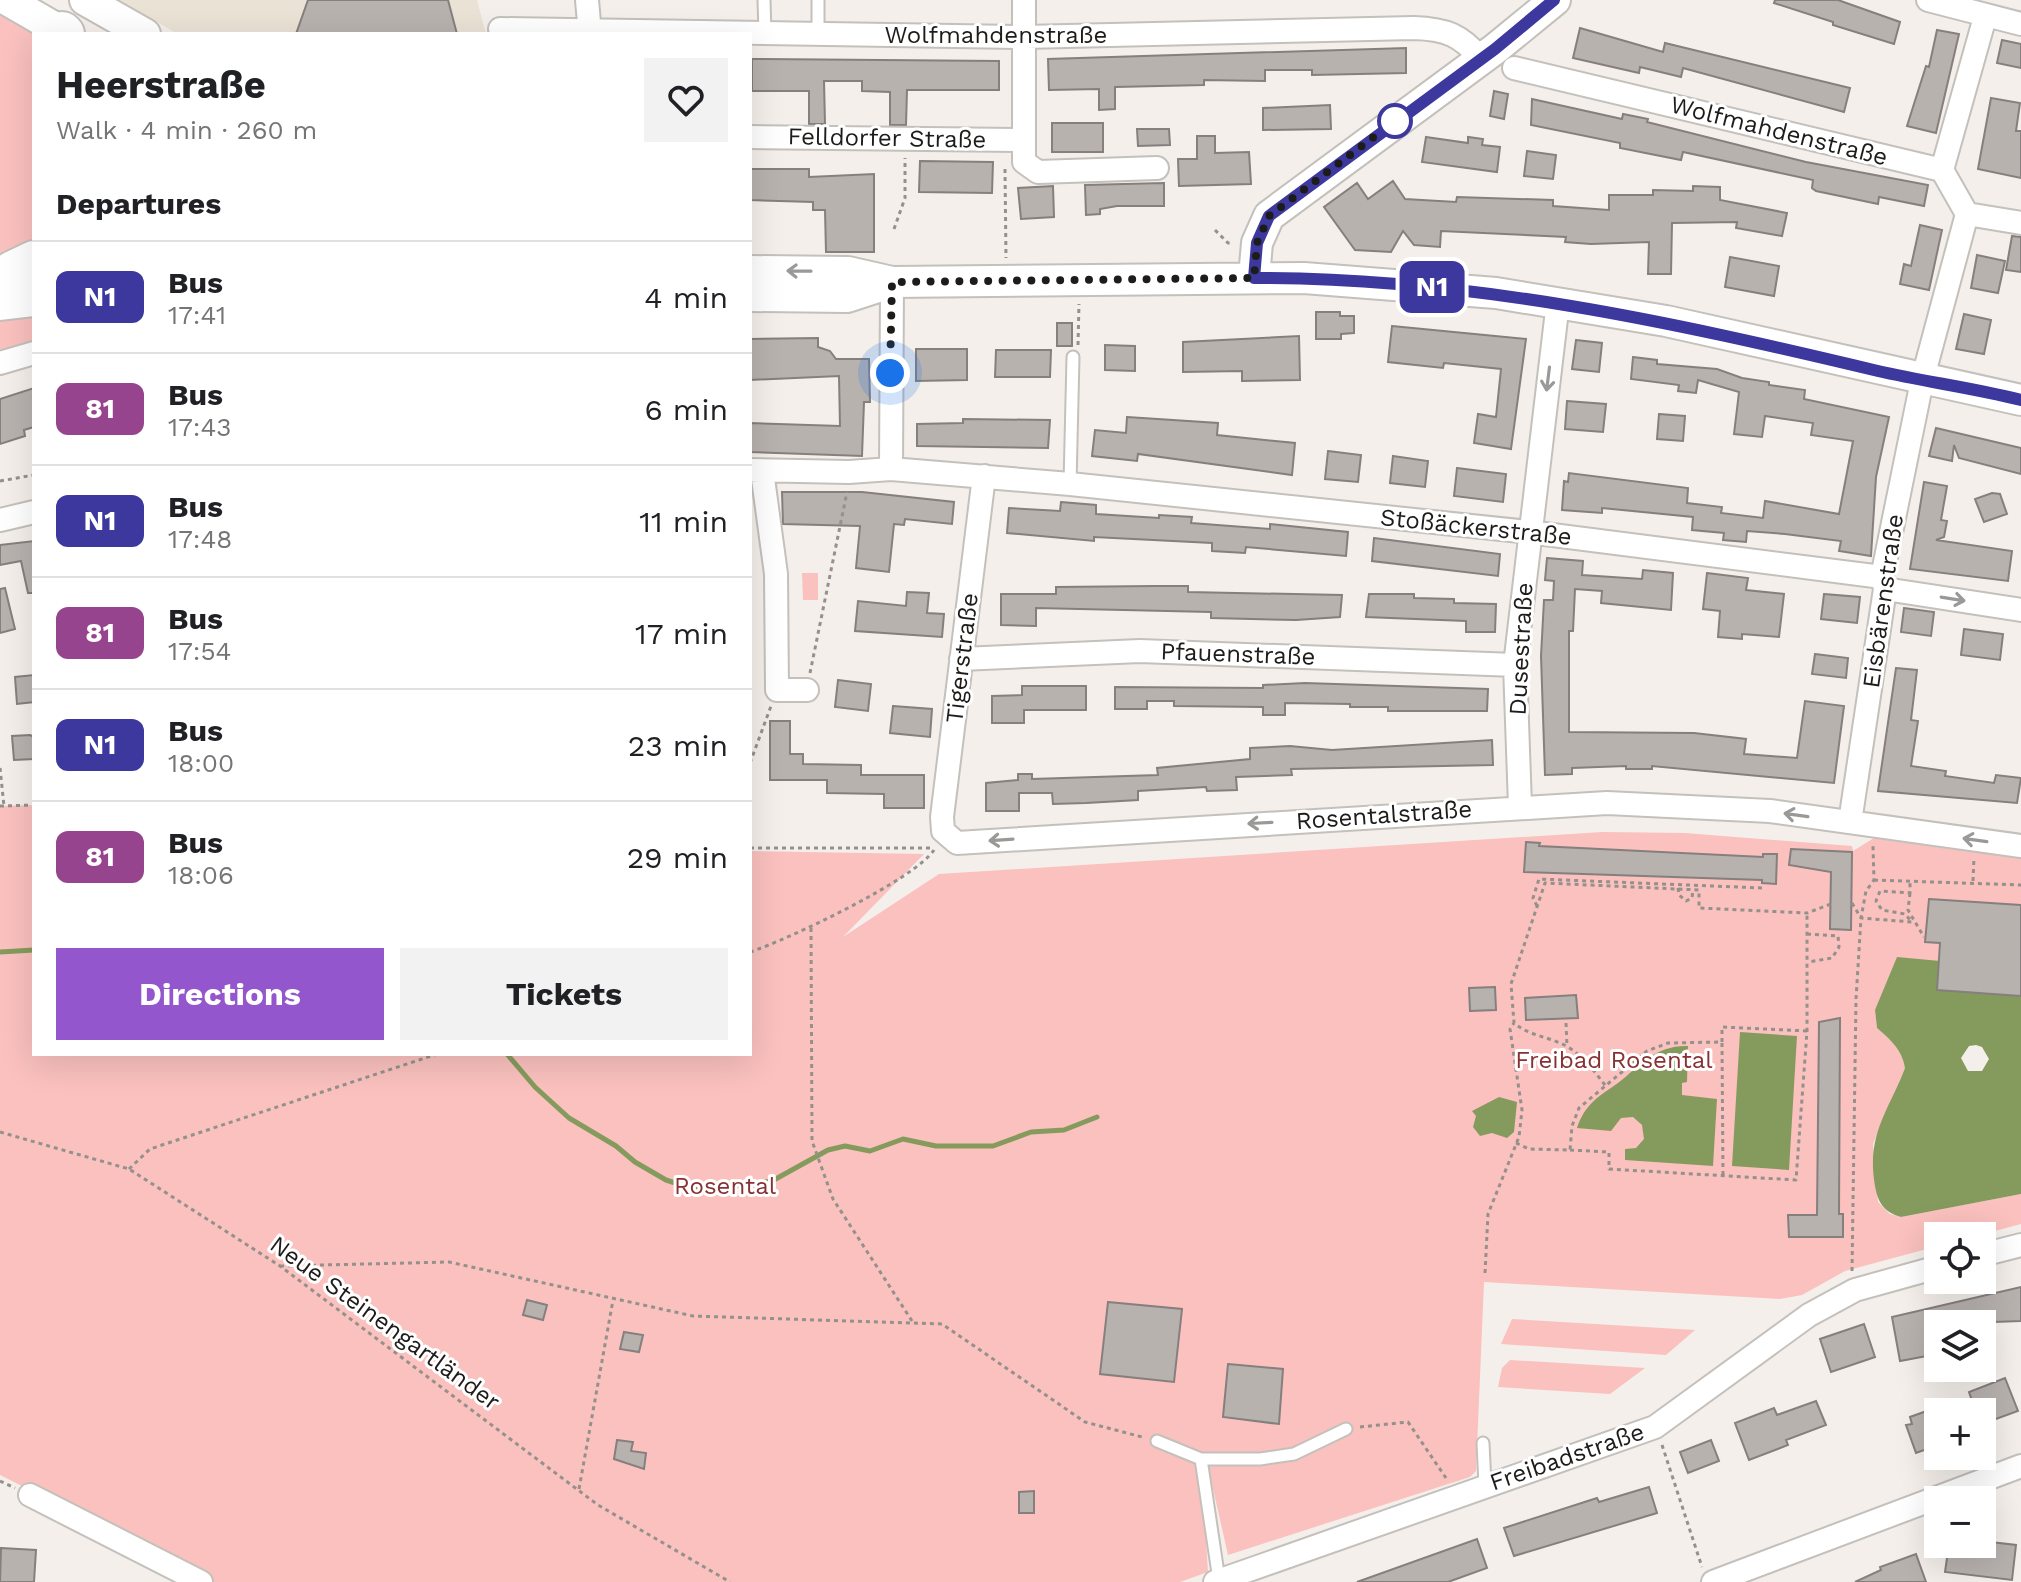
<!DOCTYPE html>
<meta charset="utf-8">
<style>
body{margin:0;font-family:"Work Sans",sans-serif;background:#f2f2f2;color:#202124;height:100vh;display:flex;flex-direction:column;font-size:30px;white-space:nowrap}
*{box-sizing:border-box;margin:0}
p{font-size:26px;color:#757577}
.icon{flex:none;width:44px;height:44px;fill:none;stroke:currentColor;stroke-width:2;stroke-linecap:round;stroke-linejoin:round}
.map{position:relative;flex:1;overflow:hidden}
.side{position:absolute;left:32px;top:32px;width:720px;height:1024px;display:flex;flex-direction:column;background:#fff;border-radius:0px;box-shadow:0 8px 32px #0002}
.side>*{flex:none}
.badge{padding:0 16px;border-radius:12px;font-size:28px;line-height:52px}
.tools{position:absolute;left:1924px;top:1222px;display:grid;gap:16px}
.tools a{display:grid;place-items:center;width:72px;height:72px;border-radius:0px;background:#fff;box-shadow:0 8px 32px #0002;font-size:40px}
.you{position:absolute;width:40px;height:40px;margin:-20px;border:6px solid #fff;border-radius:50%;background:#1a73e8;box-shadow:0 0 0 12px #1a73e833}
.map>.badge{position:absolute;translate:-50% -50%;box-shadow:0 0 0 4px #fff}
h2{padding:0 24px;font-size:30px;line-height:72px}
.round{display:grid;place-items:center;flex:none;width:84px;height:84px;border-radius:0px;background:#f2f2f2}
.head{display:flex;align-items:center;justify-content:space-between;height:136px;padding:0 24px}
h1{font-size:38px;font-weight:700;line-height:60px}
.primary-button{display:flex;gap:16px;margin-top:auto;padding:16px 24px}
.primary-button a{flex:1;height:92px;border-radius:0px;background:#9456cd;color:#fff;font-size:32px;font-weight:700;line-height:92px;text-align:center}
.primary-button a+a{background:#f2f2f2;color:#202124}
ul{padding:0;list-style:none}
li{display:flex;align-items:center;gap:24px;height:112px;padding:0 24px;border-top:2px solid #e0e0e0}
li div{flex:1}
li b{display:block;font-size:30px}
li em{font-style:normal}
li .badge{min-width:88px;font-weight:700;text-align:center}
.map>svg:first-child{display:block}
</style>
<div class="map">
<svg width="2021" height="1582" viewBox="0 0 2021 1582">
<rect width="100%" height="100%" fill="#f4efea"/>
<path fill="#ebe2d6" d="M119,0H477L486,34H178Z"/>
<path fill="#fac1be" d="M0,13L36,34L34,253L0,261Z
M34,315V344L0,353V318Z
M802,573H818V600H803Z
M34,805V1054H750V851L924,854L843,937L939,874L1603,832L1685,833L1852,846L1853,851L1882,833L2021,852V996L1875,1010L1877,1028C1891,1040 1902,1050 1905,1068L1873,1144L1878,1202L1890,1214L1901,1217L2021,1194V1224L1976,1236H1938V1246L1845,1271L1802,1295L1780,1299L1484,1282L1476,1471L1470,1477L1228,1555L1207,1462L1201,1461L1208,1572L1180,1582H214L0,1475V806Z
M1512,1319L1695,1330L1666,1355L1501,1344Z
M1510,1360L1645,1368L1610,1394L1498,1387L1502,1368Z"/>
<path fill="#859b5d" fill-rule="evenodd" d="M1897,957L1940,961L1937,990L2021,996V1194L1901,1217C1884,1212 1878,1203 1875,1186C1866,1135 1888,1112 1905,1068C1902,1050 1891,1040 1877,1028L1875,1010ZM1976,1045L1982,1047L1989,1059L1982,1071H1968L1961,1058L1969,1046Z
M1740,1032L1797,1036L1789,1170L1732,1166Z
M1688,1046L1687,1082L1682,1083V1095L1717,1099L1713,1166L1625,1160V1149L1636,1148L1644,1139L1642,1125L1633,1117L1621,1118L1611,1131L1577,1128C1585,1104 1598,1097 1618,1083C1641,1065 1656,1045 1688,1046Z
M1499,1097L1517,1102L1514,1132L1507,1138L1492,1133L1480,1136L1473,1127L1476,1116L1472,1111Z"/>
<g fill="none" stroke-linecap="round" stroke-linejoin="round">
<path stroke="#859b5d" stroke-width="5" d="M0,952L34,950
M507,1054L535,1087L569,1118L616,1146L635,1162L666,1180L700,1191L772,1181L828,1150L845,1146L870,1151L903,1139L936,1146H993L1031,1132L1064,1130L1097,1117"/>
</g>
<path fill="#b8b2af" stroke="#857f7d" stroke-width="2" d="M308,0H448L457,34H296Z
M1775,0H1838L1900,22L1894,44L1833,25V22L1774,3Z
M1580,28L1663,52L1665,43L1850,88L1844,112L1683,68L1681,77L1640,67L1639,73L1573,58Z
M1937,30L1959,34L1936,133L1907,126L1926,66L1929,67Z
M2002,40L2021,44V68L1997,63Z
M1406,48V73L1312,75V70H1265V81L1204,80V85L1115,87V109L1099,110V89L1049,90L1048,59Z
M752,59L999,61V90H907L906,125H890V92L862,91V81H824L825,124H809V91H752Z
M1494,91L1508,94L1504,119L1490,116Z
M1991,98L2020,103L2016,131H2021V178L1978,169Z
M1532,99L1622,119L1623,114L1648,119L1647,122L1806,162L1928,185L1924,206L1879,197L1878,204L1840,196L1816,191L1812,188L1813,180L1683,152L1681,160L1620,148V143L1531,125Z
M1330,105L1331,129L1263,130V108Z
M1052,123H1103V152H1052Z
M1137,129H1169L1170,145L1138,146Z
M1197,136H1215V153L1249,152L1251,184L1179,186L1178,159H1197Z
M1426,137L1468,143V137L1483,139L1482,145L1500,147L1497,172L1422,162Z
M1527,151L1556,155L1553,179L1524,176Z
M920,161L993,162L992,193L919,192Z
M750,169H809V177L874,174V252H826L825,210H813V202L750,200Z
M1393,181L1405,199L1456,202L1457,197L1553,200V206L1609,210V195H1653V190L1693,191V186L1720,187V200L1787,213L1782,236L1736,228L1737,222L1672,223L1671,274H1648L1649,242L1591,244L1565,242L1566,237L1441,231L1440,247L1414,245L1403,231L1391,252L1355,250L1324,207L1357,183L1368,199Z
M1164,183V206H1117L1100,209V214L1086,215L1085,185Z
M1053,186L1054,217L1021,219L1018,188Z
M1920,225L1942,230L1929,290L1900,284L1904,264L1911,266Z
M2012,236L2021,237V272L2006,270Z
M1977,255L2005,261L1998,293L1971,288Z
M1730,257L1779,266L1774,296L1725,287Z
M1316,312H1340V316H1354V333L1341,334V339H1316Z
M1964,314L1991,320L1984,354L1956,349Z
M1057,323H1072V346H1057Z
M1392,326L1526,339L1511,449L1474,443L1478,414L1496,417L1501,369L1444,363L1443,368L1388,362Z
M1299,336L1300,380L1242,381V371L1183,372V342Z
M818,338V347L830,351L836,359H869L870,402H864L862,456L750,452V423L840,426L839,376L750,380V339Z
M1576,340L1602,343L1599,372L1572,369Z
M1105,345L1135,346V371L1105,370Z
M916,349H967V380L916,381Z
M996,350H1051L1050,377H995Z
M1633,357L1657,360V364L1717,369L1742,378L1769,382V385L1805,390L1804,399L1889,417L1876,477L1871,556L1839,551L1841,541L1785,534L1747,531L1746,542L1723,540L1724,533L1692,530L1693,517L1602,508V513L1562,510L1564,481L1568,482L1569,473L1688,488L1687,503L1722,507L1721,513L1763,518L1765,501L1839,514L1853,441L1811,435L1813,423L1765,416L1762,437L1734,434L1739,392L1698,380L1696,393L1678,391L1679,385L1631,379Z
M34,388V427L24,430L25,436L0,444V399Z
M1567,401L1606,404L1603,432L1565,429Z
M1659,414L1685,416L1683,441L1657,439Z
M1127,417L1218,423L1217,435L1295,443L1292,475L1138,454L1137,461L1092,456L1095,430L1126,433Z
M963,419L1050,420L1048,448L917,446V424L963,423Z
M1936,428L2021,448V474L1959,458L1954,445L1952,461L1929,456Z
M1328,451L1361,455L1358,482L1325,479Z
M1393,456L1428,461L1425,487L1390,483Z
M1457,468L1506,474L1503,502L1454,496Z
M1924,482L1947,486L1941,520L1947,521L1944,537L1936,540L2012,551L2008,581L1910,569Z
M782,492H862L954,502L952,524L905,519L904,525L894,524L889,572L856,568L860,526L783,524Z
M1992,493L2000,494L2007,514L1984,522L1975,499Z
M1061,502L1096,505V514L1159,518V515L1192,517L1191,523L1270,529V524L1348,532L1346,556L1246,547L1245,553L1212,551V543L1094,537V541L1007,533L1009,508L1060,511Z
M1374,538L1500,554L1498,576L1372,561Z
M34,541V593H28L21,561L0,565V545Z
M1547,558L1583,561L1582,575L1642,579L1643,570L1673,573L1671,610L1601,603L1602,591L1575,589L1573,631H1569V732L1694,733L1746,739L1744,754L1797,758L1805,701L1844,706L1834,783L1652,766V769H1626V766L1572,768V774L1545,775L1541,656L1544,600H1553L1554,581L1545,580Z
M1707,573L1748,578L1746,590L1784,594L1779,637L1742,634V639L1718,637L1720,611L1703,609Z
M1155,586H1188V592L1342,595L1340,617L1296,620L1211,618V612L1036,608V626L1001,625V594H1056V587Z
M5,588L15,629L0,633V589Z
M907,592L929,593L927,613L944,614L942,637L855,631L858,601L906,606Z
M1369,594H1414V598L1454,599V603L1496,604L1495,632H1466V621L1366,617Z
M1824,594L1860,597L1857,623L1821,619Z
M1904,608L1934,612L1931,636L1901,632Z
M1964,629L2003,634L2000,660L1961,655Z
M1815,654L1848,658L1846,678L1812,674Z
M1896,668L1917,670L1911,720L1918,721L1911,766L1946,771L1945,776L1994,783L1996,775L2021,778L2017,803L1878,791Z
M34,675V702L17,704L15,677Z
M838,680L871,684L868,711L835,707Z
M1305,683L1488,689L1487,711H1388V707H1350V704L1285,703V715H1263V707L1174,706V701H1147V709H1115V687L1263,688V685Z
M1022,686H1086V710H1024V723H992V696L1022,695Z
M893,706L932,709L930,737L890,733Z
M770,721H790V754H803V764L861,765V775H924V808H884V794L827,793V780H770Z
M30,735L34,737V759L14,760L12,736Z
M1492,740L1493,765L1291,769L1292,775L1236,777L1237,790L1207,791L1206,787L1138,791V800L1086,803L1053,804L1052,793H1019V811H986V783L1018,780V774H1032V779L1158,775L1157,768L1250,759V748L1290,746L1332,750Z
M1526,842L1540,843L1539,846L1763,857V854H1777L1776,884L1762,883V880L1524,872Z
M1791,849L1852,852L1851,930L1830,929L1831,872L1789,865Z
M1929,899L2021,905V996L1937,990L1940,943L1925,942Z
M1495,987L1496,1010L1470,1011L1469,988Z
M1576,995L1578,1018L1526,1020L1525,998Z
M1840,1018L1839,1214H1843V1237H1789L1788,1215H1817L1819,1022Z
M2021,1287V1321L1938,1324V1354L1900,1361L1892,1317Z
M527,1300L547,1305L543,1320L523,1315Z
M1108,1302L1182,1309L1174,1382L1100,1374Z
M1864,1324L1875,1357L1831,1372L1820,1339Z
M624,1332L643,1335L639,1352L620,1349Z
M1228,1364L1283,1369L1279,1424L1223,1417Z
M2005,1378L2018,1411L1982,1424V1412H1976L1969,1392Z
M1816,1401L1826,1425L1786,1440L1788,1445L1749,1460L1735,1423L1774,1408L1777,1415Z
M1938,1407V1445L1916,1453L1906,1425L1912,1424L1910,1417Z
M617,1440L633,1442L631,1451L646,1453L644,1469L614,1459Z
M1711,1440L1719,1461L1688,1473L1680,1452Z
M1649,1487L1657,1513L1514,1556L1504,1528L1597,1498L1599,1502Z
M1034,1491V1513H1019V1492Z
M1477,1539L1487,1568L1448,1582H1357Z
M1982,1541L2016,1545L2012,1580L1945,1572L1949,1544H1982Z
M1,1548L36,1550L34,1582H0Z
M1916,1554L1926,1582H1855L1881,1570L1880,1567Z"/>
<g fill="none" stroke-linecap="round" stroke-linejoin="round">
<defs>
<path id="lane" d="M764,0L765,34
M818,0V35
M1070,484L1073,357
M1157,1441L1201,1459H1260L1294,1454L1346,1429
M1483,1443L1485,1485
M1201,1459L1219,1580"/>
<path id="street" d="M587,0L590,34
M1024,0V162L1038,172L1157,168
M1928,0L2021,24
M500,29L1024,37L1414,28C1446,29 1461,35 1481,59
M1514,68L1942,170L1967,214L2021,223
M750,137L1024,140
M1942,170L1985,17
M0,363L34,353
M891,469L892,282
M750,470L849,472L891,469L1070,484L1529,532L1882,577
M762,471L776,574L777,690H807
M984,476L942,817L943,831L957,843L1607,803L1770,811L2021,846
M0,520L34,512
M1885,589L2021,610
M961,659L1140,651L1515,665
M1520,806L1515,665L1558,302
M1850,822L1885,589L1882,577L1922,381L1967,214
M1982,1255L2021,1245
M30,1495L201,1582
M1215,1582L1655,1427L1809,1315L1855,1290L1938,1267
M1713,1582L2021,1466"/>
<path id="secondary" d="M7,0L66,34
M85,0L145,34
M750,271L848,272L892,282L1304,278L1496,293L1666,321L2021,400
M1254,278L1257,243L1269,216L1495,49L1555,0
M750,296L847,297L890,283"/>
<path id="highway" d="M62,32L64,34
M13,271L34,261
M0,300L34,296"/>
</defs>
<use href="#lane" stroke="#c4c0bb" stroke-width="15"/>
<use href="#street" stroke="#c4c0bb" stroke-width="26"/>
<use href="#secondary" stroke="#c4c0bb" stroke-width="34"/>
<use href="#highway" stroke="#c4c0bb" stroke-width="44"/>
<path stroke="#94918d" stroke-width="3" stroke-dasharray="4 4" stroke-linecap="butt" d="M1005,169L1006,258
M894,229L905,198V158
M1215,230L1228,243H1233
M1078,345L1079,304
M0,481L34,475
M810,673L847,492
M750,763L771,706
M0,768L4,806
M0,806L34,805
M750,848H932
M1874,880L2021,885
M1973,881L1974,857
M1678,888L1679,895L1686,901L1692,898L1693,890
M1910,893L1908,910L1924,937
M1852,903L1861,918L1912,922L1905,914L1882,910L1876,901L1880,891L1910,893V881
M1537,906L1533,898L1539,879L1762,888
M811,928L812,1141L833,1199L912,1321
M1807,934L1838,936L1839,947L1832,958L1808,962
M750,952C787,940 914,880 934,850
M1566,1023L1567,1047
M1722,1043L1723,1176
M1605,1085C1594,1071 1583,1056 1568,1047C1549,1036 1531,1037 1514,1023L1511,984L1545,883L1699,890V908L1807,913L1831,904
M0,1132L129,1169L280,1266L598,1505L730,1582
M1516,1143L1529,1149L1570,1150L1572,1126L1579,1108L1647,1051L1668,1043L1722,1042V1027L1807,1031
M1570,1150L1609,1152V1169L1796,1180L1807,1031V913
M129,1169L150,1149L437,1054
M280,1266L449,1262L693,1316L942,1324L1085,1422L1142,1437
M1852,1271L1856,999L1861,918L1866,891L1874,880L1873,846
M1485,1273L1488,1214L1519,1137L1522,1110L1510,1029L1514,1023
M1360,1427L1408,1422L1446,1478
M1662,1445L1702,1567
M0,1481L15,1488
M579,1489L613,1300"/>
<use href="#lane" stroke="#fff" stroke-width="11"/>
<use href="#street" stroke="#fff" stroke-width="22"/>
<use href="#secondary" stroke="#fff" stroke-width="30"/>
<use href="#highway" stroke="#fff" stroke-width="40"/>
</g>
<defs><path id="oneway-shaft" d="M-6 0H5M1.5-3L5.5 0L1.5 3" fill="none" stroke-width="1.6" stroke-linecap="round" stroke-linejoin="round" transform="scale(2)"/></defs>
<g stroke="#999998">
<use href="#oneway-shaft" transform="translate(799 271) rotate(-179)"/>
<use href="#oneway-shaft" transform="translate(1548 379) rotate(97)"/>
<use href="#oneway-shaft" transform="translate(1953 599) rotate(9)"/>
<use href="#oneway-shaft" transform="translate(1796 815) rotate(-172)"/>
<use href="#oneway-shaft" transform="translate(1260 823) rotate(177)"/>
<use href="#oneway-shaft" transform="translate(1001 840) rotate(176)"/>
<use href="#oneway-shaft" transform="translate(1975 840) rotate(-172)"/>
</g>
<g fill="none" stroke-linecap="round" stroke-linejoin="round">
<defs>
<path id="line" d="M1554,0L1495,49L1269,216L1257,243L1254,278C1473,278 1668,321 1878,371C1926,382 1974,388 2021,400"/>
</defs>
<use href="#line" stroke="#fff" stroke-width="18"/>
<use href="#line" stroke="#3c389e" stroke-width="12"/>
<path stroke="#1d1c1a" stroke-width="8" stroke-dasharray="0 14.4" d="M890,373L892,282L1254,278L1257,243L1269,216L1395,121"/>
</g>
<circle fill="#fff" stroke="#3c389e" stroke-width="4" cx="1395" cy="121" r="16"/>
<g text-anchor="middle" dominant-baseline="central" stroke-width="6" stroke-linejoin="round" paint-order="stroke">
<g font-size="24" fill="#1d1c1a" stroke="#fff">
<text x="996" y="35">Wolfmahdenstraße</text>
<text transform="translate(1779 131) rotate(14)">Wolfmahdenstraße</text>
<text transform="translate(887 138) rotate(1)">Felldorfer Straße</text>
<text transform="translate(1476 527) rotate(6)">Stoßäckerstraße</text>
<text transform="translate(1883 601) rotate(-82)">Eisbärenstraße</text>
<text transform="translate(1521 649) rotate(-87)">Dusestraße</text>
<text transform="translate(1238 654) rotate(2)">Pfauenstraße</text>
<text transform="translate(962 658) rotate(-83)">Tigerstraße</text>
<text transform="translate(1384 815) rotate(-4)">Rosentalstraße</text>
<text transform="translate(385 1323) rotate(36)">Neue Steinengartländer</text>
<text transform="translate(1567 1457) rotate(-19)">Freibadstraße</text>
</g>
<g font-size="24" fill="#883133" stroke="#fff">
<text x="1614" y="1060">Freibad Rosental</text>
<text x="725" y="1186">Rosental</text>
</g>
</g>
</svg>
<div class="tools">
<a><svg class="icon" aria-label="locate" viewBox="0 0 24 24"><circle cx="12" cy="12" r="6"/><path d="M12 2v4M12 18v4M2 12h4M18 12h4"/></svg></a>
<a><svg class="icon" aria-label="layers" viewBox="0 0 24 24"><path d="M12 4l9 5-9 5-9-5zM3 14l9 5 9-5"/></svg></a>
<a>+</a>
<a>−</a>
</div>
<div class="you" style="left:890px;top:373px"></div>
<b class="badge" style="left:1432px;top:287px;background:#3c389e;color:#fff">N1</b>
<section class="side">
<div class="head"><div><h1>Heerstraße</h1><p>Walk · 4 min · 260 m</p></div><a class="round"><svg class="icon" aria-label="heart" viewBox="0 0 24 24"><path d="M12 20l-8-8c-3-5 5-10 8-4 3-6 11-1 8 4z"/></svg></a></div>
<h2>Departures</h2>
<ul>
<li><span class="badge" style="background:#3c389e;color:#fff">N1</span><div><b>Bus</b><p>17:41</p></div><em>4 min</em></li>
<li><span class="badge" style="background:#96448d;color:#fff">81</span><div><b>Bus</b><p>17:43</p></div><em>6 min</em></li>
<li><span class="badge" style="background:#3c389e;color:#fff">N1</span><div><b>Bus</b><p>17:48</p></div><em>11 min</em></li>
<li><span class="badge" style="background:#96448d;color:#fff">81</span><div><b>Bus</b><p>17:54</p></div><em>17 min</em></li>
<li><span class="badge" style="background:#3c389e;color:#fff">N1</span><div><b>Bus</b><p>18:00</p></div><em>23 min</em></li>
<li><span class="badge" style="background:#96448d;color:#fff">81</span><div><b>Bus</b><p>18:06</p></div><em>29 min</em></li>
</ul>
<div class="primary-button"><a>Directions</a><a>Tickets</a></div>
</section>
</div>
